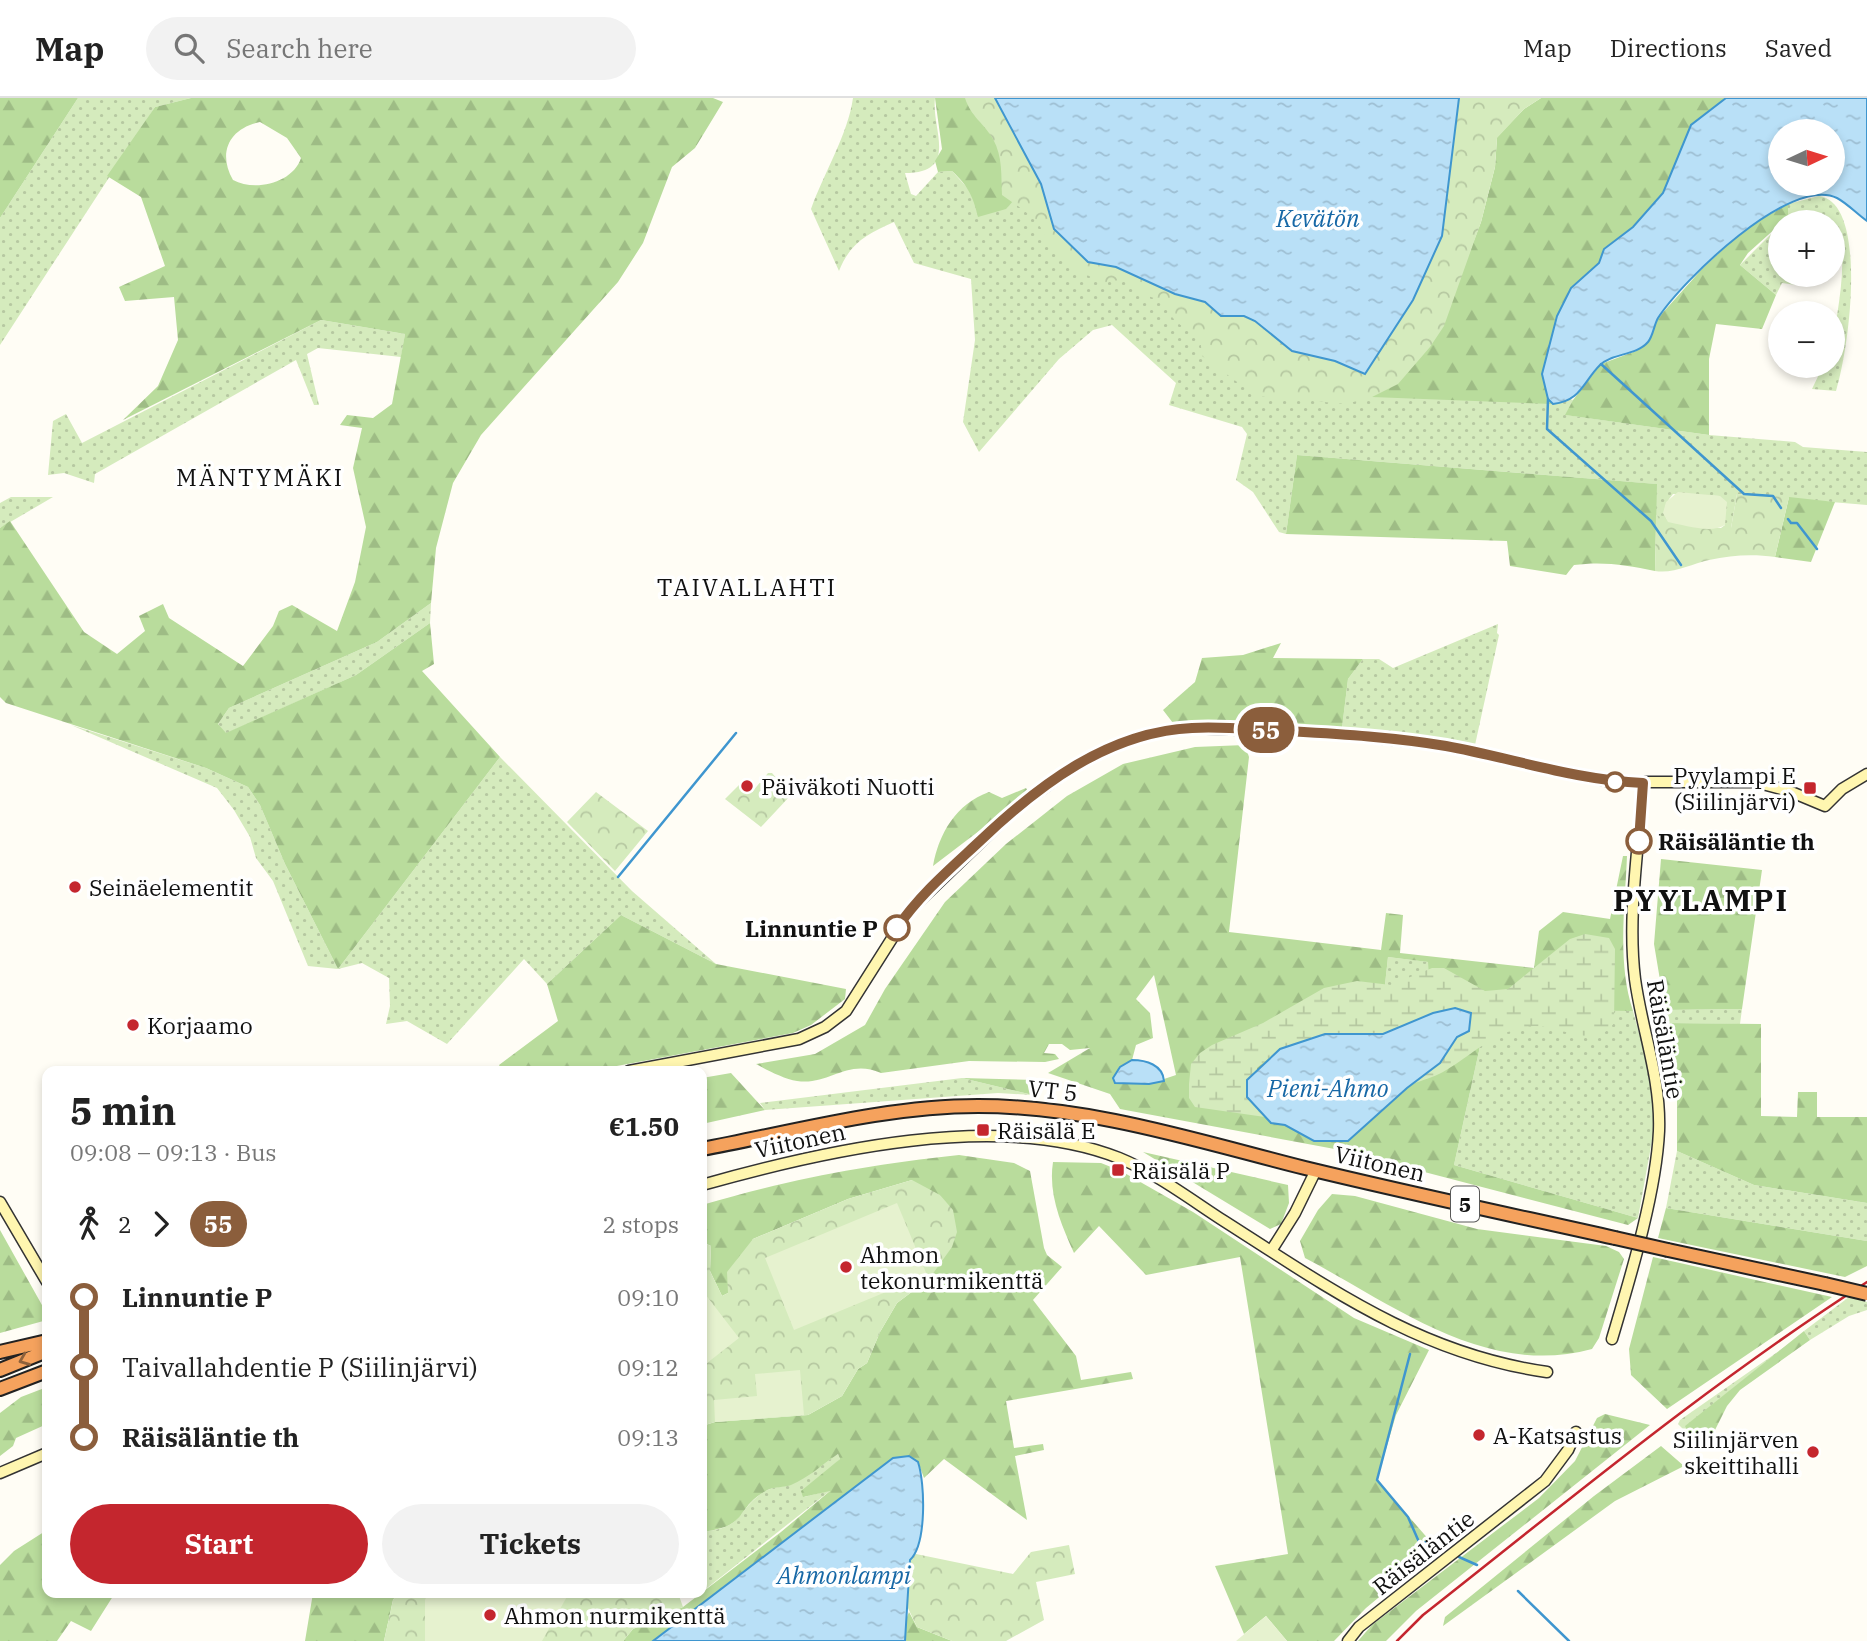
<!DOCTYPE html>
<meta charset="utf-8">
<style>
body{margin:0;font-family:"IBM Plex Serif",serif;background:#f2f2f2;color:#222;height:100vh;display:flex;flex-direction:column;font-size:26px;white-space:nowrap}
*{box-sizing:border-box;margin:0}
p{font-size:23px;color:#767676}
.icon{flex:none;width:38px;height:38px;fill:none;stroke:currentColor;stroke-width:2;stroke-linecap:round;stroke-linejoin:round}
.map{position:relative;flex:1;overflow:hidden}
.sheet{position:absolute;left:42px;top:968px;width:665px;height:532px;display:flex;flex-direction:column;background:#fff;border-radius:14px;box-shadow:0 4px 10px #0003}
.sheet>*{flex:none}
.badge{padding:0 14px;border-radius:23px;font-size:24px;line-height:46px}
.needle{width:46px;rotate:86deg}
.fabs{position:absolute;left:1768px;top:21px;display:grid;gap:14px}
.fabs a{display:grid;place-items:center;width:77px;height:77px;border-radius:50%;background:#fff;box-shadow:0 4px 10px #0003;font-size:35px}
.map>.badge{position:absolute;translate:-50% -50%;box-shadow:0 0 0 4px #fff}
.legs{display:flex;align-items:center;gap:10px;height:77px;padding:0 28px;font-size:23px}
.legs p{margin-inline-start:auto}
.head{display:flex;align-items:center;justify-content:space-between;height:119px;padding:0 28px}
h1{font-size:38px;font-weight:800;line-height:52px}
.cta{display:flex;gap:14px;margin-top:auto;padding:14px 28px}
.cta a{flex:1;height:80px;border-radius:42px;background:#c4262e;color:#fff;font-size:28px;font-weight:800;line-height:80px;text-align:center}
.cta a+a{background:#f2f2f2;color:#222}
ul{padding:0 28px;list-style:none}
li{display:flex;align-items:center;gap:24px;height:70px;font-size:26px}
li i{display:grid;place-items:center;width:10px;height:100%;margin:0 9px;background:currentColor}
li i::after{content:'';width:18px;height:18px;margin:-9px;border:5px solid;border-radius:50%;background:#fff}
li p{margin-inline-start:auto}
li:first-child i{background:linear-gradient(#0000 50%,currentColor 0)}
li:last-child i{background:linear-gradient(currentColor 50%,#0000 0)}
header{display:flex;align-items:center;gap:42px;box-sizing:border-box;height:98px;padding:0 35px;background:#fff;border-bottom:2px solid #e0e0e0}
header strong{font-size:33px}
nav{display:flex;gap:38px;margin-inline-start:auto;font-size:24px}
.search{width:490px;height:63px;background:#f2f2f2;display:flex;align-items:center;gap:18px;box-sizing:border-box;padding:0 24px;border-radius:38px;color:#767676;font-size:26px}
.map>svg:first-child{display:block}
</style>
<header>
<strong>Map</strong>
<div class="search"><svg class="icon" aria-label="search" viewBox="0 0 24 24"><circle cx="10" cy="10" r="6"/><path d="M15 15l6 6"/></svg>Search here</div>
<nav><a>Map</a><a>Directions</a><a>Saved</a></nav>
</header>
<div class="map">
<svg width="1867" height="1543" viewBox="0 0 1867 1543">
<defs>
<pattern id="grass-dots" width="8" height="8" patternUnits="userSpaceOnUse" patternTransform="scale(1.75)"><rect width="8" height="8" fill="#d5ebbd"/><path d="M2 2h.1M6 6h.1" fill="none" stroke="#b6c8a1" stroke-width="1.8" stroke-linecap="round"/></pattern>
<pattern id="forest-firs" width="22" height="20" patternUnits="userSpaceOnUse" patternTransform="scale(1.75)"><rect width="22" height="20" fill="#b9dc9c"/><path d="M5 1l3.5 6h-7zM16 11l3.5 6h-7z" fill="#9ebc85"/></pattern>
<pattern id="wetland-marsh" width="20" height="14" patternUnits="userSpaceOnUse" patternTransform="scale(1.75)"><rect width="20" height="14" fill="#d5ebbd"/><path d="M1 5h8M5 5V1M11 12h8M15 12V8" fill="none" stroke="#b6c8a1"/></pattern>
<pattern id="park-crowns" width="20" height="18" patternUnits="userSpaceOnUse" patternTransform="scale(1.75)"><rect width="20" height="18" fill="#d5ebbd"/><path d="M2 6a3 3 0 1 1 6 0M12 15a3 3 0 1 1 6 0" fill="none" stroke="#b6c8a1"/></pattern>
<pattern id="water-ripples" width="26" height="14" patternUnits="userSpaceOnUse" patternTransform="scale(1.75)"><rect width="26" height="14" fill="#b9e0f7"/><path d="M2 4q2-2 4 0t4 0M15 11q2-2 4 0t4 0" fill="none" stroke="#9ebfd3"/></pattern>
</defs>
<rect width="100%" height="100%" fill="#fffdf5"/>
<path fill="url(#grass-dots)" d="M78,0H191L155,9L0,247V120Z
M853,0H935C931,31 960,75 905,75L911,96L916,98L938,74L952,73L972,95L1014,102L1573,302L1566,317L1709,337L1795,344L1803,349L1867,354V407L1737,396L1731,430H1721L1725,427L1720,398L1673,396C1665,406 1662,412 1668,424L1656,417V386L1297,357L1286,436L1279,434L1253,394L1236,382L1247,336L1242,329L1169,307L1176,285L1112,227L1093,232L1059,261L979,354L963,324L975,242L971,181L914,165L894,124C867,136 850,145 839,173L811,111C824,75 848,36 853,0Z
M1819,98C1867,104 1851,243 1836,293L1812,291L1823,268H1832C1832,231 1844,195 1842,157L1832,158V124H1782L1788,119V106Z
M1780,127V177H1801L1796,187L1782,185L1776,197L1740,167Z
M321,222L405,236L401,259L318,250L307,256L319,307H314L296,262L95,376L94,385L64,375L48,377L53,323L66,316L82,345Z
M11,399H53L0,430V405Z
M431,505L430,525L356,577L225,636L218,626L229,610L377,544Z
M1498,526L1497,535L1499,537L1475,647L1342,630L1348,581L1363,561H1379L1393,570Z
M71,627L206,670L248,689L260,707L285,766L338,871L500,659L632,793L716,866L621,817L547,886L524,861L447,946L407,923L386,926L390,908L389,880L362,865L338,871L308,868L273,783L256,760L250,739L234,712L217,690Z
M1388,859L1429,864L1431,891L1383,905Z
M1742,911L1740,926L1666,925L1665,912Z
M1488,912L1633,913L1652,983L1655,1026L1638,1120L1454,1067Z
M962,980L1033,997L998,995L765,1012L760,1005Z
M1677,1053L1754,1087L1867,1105V1143L1666,1110Z
M1849,1199L1867,1204V1212L1849,1218L1810,1242L1804,1233Z
M1786,1248L1686,1328L1690,1338L1678,1326L1680,1322Z
M838,1356L840,1361L804,1399L831,1392L702,1494V1434C745,1429 734,1416 762,1395C772,1388 783,1390 793,1385C809,1377 823,1366 838,1356Z"/>
<path fill="url(#forest-firs)" fill-rule="evenodd" d="M0,0H78L0,120Z
M191,0H713L723,4L695,50L672,69L643,145L618,184L481,337L453,385L436,450L431,505L377,544L229,610L218,626L226,635L356,577L430,525L434,566L422,573L500,659L338,871L285,766L260,707L248,689L206,670L6,605L0,599V430L10,423L84,534L117,556L145,533L139,518L163,506L169,520L243,568L273,528L279,513L292,507L337,533L355,484L366,429L353,370L362,330L340,327L347,317L373,320L392,306L405,236L321,222L123,322L158,288L178,242L174,199L125,203L119,189L165,168L141,99L107,78L155,9ZM260,24L287,40L301,60C293,85 255,94 233,82C217,54 230,30 260,24Z
M935,0H973L1001,43L1014,102L1006,111L978,119C973,98 968,88 952,73L938,74L935,63L942,51Z
M1541,0H1726L1553,306L1372,299L1382,276L1457,187L1481,124L1495,69L1497,39L1524,11Z
M1788,106V119L1748,155L1740,167L1776,197L1762,231L1716,226L1709,261V337L1565,317L1573,302L1601,266L1636,253L1648,244L1658,220L1702,171L1746,130Z
M1297,357L1657,386L1655,473C1627,467 1602,463 1574,467L1566,477L1510,468L1507,443L1286,436Z
M1789,399L1835,404L1811,464L1775,459Z
M1281,545L1273,560L1363,561L1348,581L1342,630L1173,625L1163,612L1195,584L1202,560L1243,557Z
M1245,647L1249,659L1229,834L1381,852L1386,815L1403,817L1400,855L1534,870L1539,833L1563,814L1610,821L1623,758H1627C1625,809 1617,865 1633,913L1488,912L1454,1067L1638,1120L1628,1127L1340,1052L1120,1011L1110,996L1048,975L1090,950L1070,952L1062,946H1049L1044,955L1055,956L1059,961L1045,964L969,963L881,975C847,960 829,988 797,983C784,981 767,972 756,966L815,956L865,927L885,891L945,804L1006,746L1067,698L1123,666L1195,649ZM1388,859L1428,864L1430,891L1383,905ZM1154,877L1176,977L1149,986L1115,985L1119,969L1132,962L1136,947L1153,940L1150,915L1136,901ZM1433,915L1430,974L1407,990L1348,1043H1314L1285,1027L1383,936Z
M1026,690L1029,695L933,768C939,735 956,706 989,694L1002,700Z
M1661,761L1762,772L1742,911L1665,912L1654,846Z
M621,817L716,866L846,891L845,901L811,927L793,935L590,973H502L499,967L558,923L547,886Z
M1666,925L1761,926V1018L1797,1019L1798,994H1817V1019H1867V1105L1754,1087L1677,1053V996Z
M731,975L765,1012L702,1026V980Z
M962,980L1036,982L1033,997Z
M1143,1054L1288,1087L1289,1105L1281,1126L1270,1131Z
M959,1057L1014,1065L1030,1073L1044,1150L1047,1157L1062,1169L1033,1202L1076,1258L1081,1282L1131,1274L1133,1281L1006,1303L1014,1350L1043,1346L1044,1352L1015,1358L1027,1422L944,1361L924,1380L918,1364L893,1360L653,1543H623L633,1531L683,1509L781,1434L830,1393L803,1399L801,1393L840,1361L838,1356C823,1366 808,1380 791,1387C782,1390 773,1388 764,1394C734,1412 750,1428 702,1434V1328L715,1324L808,1317L842,1298L858,1271L867,1265L880,1234L897,1205L929,1181L912,1082L848,1101L753,1141L728,1195L722,1198L710,1173L711,1148L702,1144V1107C791,1081 866,1067 959,1057Z
M1053,1064L1101,1065L1121,1073L1193,1114L1354,1220L1429,1252L1396,1317L1377,1382L1437,1451L1366,1510L1334,1543H1287L1266,1518L1244,1536L1215,1468L1288,1456L1240,1159L1146,1177L1099,1128L1074,1155C1061,1126 1048,1096 1053,1064Z
M1332,1096L1355,1098L1477,1131L1606,1148L1619,1154L1624,1161L1599,1240L1592,1251C1486,1280 1394,1207 1305,1160L1300,1143L1318,1112Z
M1666,1110L1867,1143V1168L1845,1179L1658,1140Z
M0,1132L47,1216V1222L0,1235Z
M1653,1159L1832,1199L1667,1311L1631,1277L1629,1251Z
M1804,1233L1810,1242L1740,1292L1727,1308L1708,1346L1690,1338L1685,1328Z
M47,1289V1326L16,1340L13,1348L0,1358V1315L21,1299Z
M1605,1316L1650,1327L1416,1513L1386,1543H1358L1372,1527L1539,1400L1575,1363L1597,1320Z
M1661,1348L1684,1368L1615,1403L1443,1528L1445,1519L1594,1398Z
M47,1432V1494L115,1495L91,1533L71,1523L57,1543H0V1467L14,1453Z
M313,1495H398L393,1502L384,1543H305Z
M909,1514L917,1529L952,1543H905V1524Z"/>
<path fill="url(#wetland-marsh)" d="M1585,836L1609,840L1615,851L1614,925C1596,953 1557,926 1533,928C1493,933 1476,955 1443,974C1434,979 1422,982 1413,986L1440,965L1458,938L1433,915L1383,936L1363,938L1344,935L1280,951L1257,970L1258,1013L1265,1019L1195,1009L1189,1000V986L1191,966L1200,955L1212,947L1263,925L1324,890L1357,883L1391,887L1432,870H1444L1485,893L1508,891L1570,841Z"/>
<path fill="url(#park-crowns)" d="M965,0H1541L1524,11L1497,40L1495,69L1481,124L1444,228L1430,249L1398,286L1372,299L1346,306L1256,298L1202,258L1200,238C1181,229 1171,222 1162,203L1140,195L1124,181L1103,185L1079,173L1049,151C1044,122 1024,113 1002,97C1001,78 1003,59 993,41C984,25 971,19 965,0Z
M1737,396L1789,399L1775,459C1753,456 1732,457 1709,462C1691,466 1674,476 1655,473L1656,417C1679,429 1705,430 1731,430Z
M768,675H772L791,697L761,729L725,701L741,685L752,694Z
M596,694L648,733L615,773L567,724Z
M912,1082L940,1097L953,1112L957,1134L952,1149L929,1181L897,1205L880,1234L867,1265L858,1271L842,1298L808,1317L715,1324L702,1328V1144L711,1148L710,1173L722,1198L728,1195L727,1174L753,1141L848,1101Z
M1069,1447L1075,1476L1036,1484L1044,1522L1006,1543H952L917,1529L907,1508L910,1462L916,1456L1013,1476L1031,1454Z
M398,1495H678L683,1509L633,1531L623,1543H384L393,1502Z"/>
<path fill="#e6f2cf" d="M1678,394L1720,398L1727,404L1725,427C1711,436 1684,427 1668,424L1663,415L1666,404Z
M897,1105L927,1177L794,1232L765,1160Z
M702,1192L739,1240L702,1269Z
M800,1272L804,1317L715,1324L714,1302L757,1298L755,1276Z
M428,1495V1494L569,1495L542,1543H425V1502Z
M1266,1518L1287,1543H1236Z"/>
<path fill="url(#water-ripples)" stroke="#3f96cf" stroke-width="2" fill-rule="evenodd" d="M995,0H1459L1442,138L1413,202L1365,276L1335,263L1292,253L1255,223L1244,218H1221L1205,204L1175,196L1116,169L1088,164L1054,131L1041,86Z
M1726,0H1867V123C1857,116 1848,106 1837,100C1790,77 1682,183 1658,220C1654,227 1653,238 1648,244C1636,258 1612,255 1600,267C1583,284 1581,303 1553,306L1548,301L1542,276L1557,218L1571,190L1599,165L1604,151L1633,129L1663,95L1691,27ZM1780,33H1832V86H1780Z
M1455,910L1471,915L1469,933L1457,939L1440,965L1407,990L1348,1043H1314L1285,1027L1271,1025L1247,999V982L1280,951L1325,936H1383L1433,915Z
M1132,962C1146,962 1163,967 1164,983L1149,986L1115,985L1113,980L1120,969Z
M909,1358L918,1364C925,1385 927,1446 910,1462L905,1543H653L893,1360Z"/>
<g fill="none" stroke-linecap="round" stroke-linejoin="round">
<path stroke="#3f96cf" stroke-width="2.5" d="M1601,266L1744,396L1773,398L1781,410
M1548,301L1547,331L1651,423L1681,467
M1788,421L1791,425H1797L1817,451
M618,779L736,635
M1410,1256L1377,1382L1408,1419L1419,1444L1439,1445
M1459,1459L1477,1467
M1518,1493L1569,1543"/>
<defs>
<path id="secondary" d="M629,973L799,941L825,929L846,913L910,812L1015,711L1077,666L1116,647L1158,634L1193,630L1330,635L1442,647L1611,684H1755L1789,693L1825,708L1842,691L1867,676
M702,1087C822,1053 999,1012 1119,1060C1156,1075 1190,1101 1224,1123C1329,1190 1420,1256 1547,1274
M0,1104L47,1184
M1271,1153L1295,1115L1316,1072
M1612,1241C1630,1180 1656,1096 1659,1033C1661,980 1642,933 1635,881C1627,817 1639,749 1643,685
M0,1375L47,1355
M1348,1543L1359,1529L1545,1383L1568,1352L1576,1334"/>
<path id="highway" d="M702,1051C793,1034 885,1008 978,1008C1090,1008 1198,1043 1305,1070C1408,1095 1512,1117 1615,1140
M1668,1152L1825,1186
M0,1254L47,1243
M0,1272L47,1253
M0,1291L47,1273"/>
</defs>
<use href="#secondary" stroke="#333" stroke-width="13"/>
<use href="#highway" stroke="#222" stroke-width="16"/>
<use href="#secondary" stroke="#fff6b0" stroke-width="10"/>
<use href="#highway" stroke="#f5a25d" stroke-width="12"/>
<path stroke="#c4262e" stroke-width="2.5" d="M1397,1543L1423,1517C1569,1402 1711,1284 1867,1184"/>
<defs>
<path id="highway-bridge" d="M1615,1140L1668,1152
M1825,1186L1867,1196"/>
</defs>
<use href="#highway-bridge" stroke="#222" stroke-width="16" stroke-linecap="butt"/>
<use href="#highway-bridge" stroke="#f5a25d" stroke-width="12"/>
</g>
<defs><path id="oneway-chevron" d="M-2-3.5L2.5 0L-2 3.5" fill="none" stroke-width="1.6" stroke-linecap="round" stroke-linejoin="round" transform="scale(1.75)"/></defs>
<use stroke="#8e613b" href="#oneway-chevron" transform="translate(24 1262) rotate(158)"/>
<g fill="none" stroke-linecap="round" stroke-linejoin="round">
<defs>
<path id="line-1" d="M897,830C920,796 951,770 981,742C1039,687 1108,634 1192,630C1223,628 1256,632 1287,633C1339,636 1394,639 1446,648C1512,660 1575,682 1643,685L1639,743"/>
</defs>
<use href="#line-1" stroke="#fff" stroke-width="16"/>
<use href="#line-1" stroke="#8b5e3c" stroke-width="10"/>
</g>
<g fill="#fff" stroke="#8b5e3c" stroke-width="3.5">
<circle cx="1615" cy="684" r="9"/>
<circle cx="1639" cy="743" r="12"/>
<circle cx="897" cy="830" r="12"/>
</g>
<g fill="#c4262e" stroke="#fff" stroke-width="2.5">
<circle cx="747" cy="688" r="7"/>
<rect x="1803" y="683" width="14" height="14" rx="3.5"/>
<circle cx="75" cy="789" r="7"/>
<circle cx="133" cy="927" r="7"/>
<rect x="976" y="1025" width="14" height="14" rx="3.5"/>
<rect x="1111" y="1065" width="14" height="14" rx="3.5"/>
<circle cx="846" cy="1169" r="7"/>
<circle cx="1479" cy="1337" r="7"/>
<circle cx="1813" cy="1354" r="7"/>
<circle cx="490" cy="1517" r="7"/>
</g>
<g text-anchor="middle" dominant-baseline="central" stroke-width="7" stroke-linejoin="round" paint-order="stroke">
<rect fill="#fff" stroke="#585858" stroke-width="2" x="1451" y="1088.5" width="28" height="35" rx="5"/>
<g font-size="21" font-weight="bold" fill="#111">
<text x="1465" y="1106">5</text>
</g>
<g font-size="23" fill="#111" stroke="#fff" text-anchor="start">
<text x="1796" y="677" text-anchor="end">Pyylampi E<tspan x="1796" dy="26">(Siilinjärvi)</tspan></text>
<text x="761" y="688">Päiväkoti Nuotti</text>
<text x="89" y="789">Seinäelementit</text>
<text x="147" y="927">Korjaamo</text>
<text x="997" y="1032">Räisälä E</text>
<text x="1132" y="1072">Räisälä P</text>
<text x="860" y="1156">Ahmon<tspan x="860" dy="26">tekonurmikenttä</tspan></text>
<text x="1493" y="1337">A-Katsastus</text>
<text x="1799" y="1341" text-anchor="end">Siilinjärven<tspan x="1799" dy="26">skeittihalli</tspan></text>
<text x="504" y="1517">Ahmon nurmikenttä</text>
</g>
<g font-size="23" font-weight="bold" fill="#111" stroke="#fff" text-anchor="start">
<text x="1658" y="743">Räisäläntie th</text>
<text x="878" y="830" text-anchor="end">Linnuntie P</text>
</g>
<g font-size="23" fill="#111" stroke="#fff">
<text transform="translate(1666 941) rotate(80)">Räisäläntie</text>
<text transform="translate(1053 992) rotate(6)">VT 5</text>
<text transform="translate(800 1042) rotate(-12)">Viitonen</text>
<text transform="translate(1380 1065) rotate(13)">Viitonen</text>
<text transform="translate(1423 1454) rotate(-38)">Räisäläntie</text>
</g>
<g font-size="24" font-style="italic" fill="#1768a6" stroke="#fff">
<text x="1318" y="120">Kevätön</text>
<text x="1328" y="990">Pieni-Ahmo</text>
<text x="844" y="1477">Ahmonlampi</text>
</g>
<g font-size="24" letter-spacing="2" fill="#111" stroke="#fff">
<text x="260" y="379">MÄNTYMÄKI</text>
<text x="747" y="489">TAIVALLAHTI</text>
</g>
<g font-size="30" font-weight="bold" letter-spacing="2" fill="#111" stroke="#fff">
<text x="1701" y="801">PYYLAMPI</text>
</g>
</g>
</svg>
<div class="fabs">
<a><svg class="needle" viewBox="-14 -14 28 28"><path d="M0-13l5 13h-10z" fill="#e53935"/><path d="M0 13l5-13h-10z" fill="#767676"/></svg></a>
<a>+</a>
<a>−</a>
</div>
<b class="badge" style="left:1266px;top:632px;background:#8b5e3c;color:#fff">55</b>
<section class="sheet">
<div class="head"><div><h1>5 min</h1><p>09:08 – 09:13 · Bus</p></div><b>€1.50</b></div>
<div class="legs"><svg class="icon" aria-label="walk" viewBox="0 0 24 24"><circle cx="13" cy="4" r="2"/><path d="M13 8l-2 6 4 7M11 14l-3 7M7 12l3-4h3l4 4"/></svg>2<svg class="icon" aria-label="forward" viewBox="0 0 24 24"><path d="M9 5l7 7-7 7"/></svg><b class="badge" style="background:#8b5e3c;color:#fff">55</b><p>2 stops</p></div>
<ul>
<li><i style="color:#8b5e3c"></i><b>Linnuntie P</b><p>09:10</p></li>
<li><i style="color:#8b5e3c"></i><span>Taivallahdentie P (Siilinjärvi)</span><p>09:12</p></li>
<li><i style="color:#8b5e3c"></i><b>Räisäläntie th</b><p>09:13</p></li>
</ul>
<div class="cta"><a>Start</a><a>Tickets</a></div>
</section>
</div>
